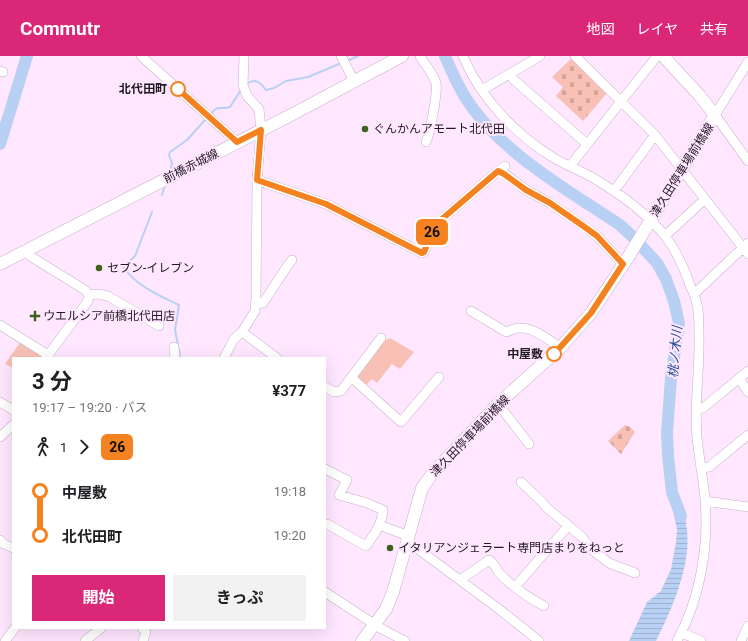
<!DOCTYPE html>
<html lang="ja">
<meta charset="utf-8">
<style>
body{margin:0;font-family:Roboto,"Noto Sans JP",sans-serif;background:#f2f2f2;color:#202124;height:100vh;display:flex;flex-direction:column;font-size:15px;white-space:nowrap}
*{box-sizing:border-box;margin:0}
p{font-size:13px;color:#757577}
.icon{flex:none;width:22px;height:22px;fill:none;stroke:currentColor;stroke-width:2;stroke-linecap:round;stroke-linejoin:round}
.map{position:relative;flex:1;overflow:hidden}
.panel{position:absolute;left:12px;top:301px;width:314px;height:272px;display:flex;flex-direction:column;background:#fff;border-radius:0px;box-shadow:0 4px 16px #0002}
.panel>*{flex:none}
.badge{padding:0 8px;border-radius:6px;font-size:14px;line-height:26px}
.map>.badge{position:absolute;translate:-50% -50%;box-shadow:0 0 0 2px #fff}
.legs{display:flex;align-items:center;gap:6px;height:44px;padding:0 20px;font-size:13px}
.legs p{margin-inline-start:auto}
.headline{display:flex;align-items:center;justify-content:space-between;height:68px;padding:0 20px}
h1{font-size:22px;font-weight:700;line-height:30px}
.primary-button{display:flex;gap:8px;margin-top:auto;padding:8px 20px}
.primary-button a{flex:1;height:46px;border-radius:0px;background:#db2777;color:#fff;font-size:16px;font-weight:700;line-height:46px;text-align:center}
.primary-button a+a{background:#f2f2f2;color:#202124}
ul{padding:0 20px;list-style:none}
li{display:flex;align-items:center;gap:14px;height:44px;font-size:15px}
li i{display:grid;place-items:center;width:6px;height:100%;margin:0 5px;background:currentColor}
li i::after{content:'';width:10px;height:10px;margin:-5px;border:3px solid;border-radius:50%;background:#fff}
li p{margin-inline-start:auto}
li:first-child i{background:linear-gradient(#0000 50%,currentColor 0)}
li:last-child i{background:linear-gradient(currentColor 50%,#0000 0)}
header{display:flex;align-items:center;gap:24px;box-sizing:border-box;height:56px;padding:0 20px;background:#db2777;color:#fff}
header strong{font-size:19px}
nav{display:flex;gap:22px;margin-inline-start:auto;font-size:14px}
.map>svg:first-child{display:block}
</style>
<header>
<strong>Commutr</strong>
<nav><a>地図</a><a>レイヤ</a><a>共有</a></nav>
</header>
<div class="map">
<svg width="748" height="585" viewBox="0 0 748 585">
<defs>
<pattern id="cemetery-stones" width="16" height="16" patternUnits="userSpaceOnUse"><rect width="16" height="16" fill="#f9c1b5"/><path d="M2 7V4a2 2 0 0 1 4 0v3zM10 15v-3a2 2 0 0 1 4 0v3z" fill="#d5a59b"/></pattern>
<pattern id="water-rules" width="6" height="5" patternUnits="userSpaceOnUse"><rect width="6" height="5" fill="#b9d0f5"/><path d="M0 2.5h6" fill="none" stroke="#9fb2d2"/></pattern>
</defs>
<rect width="100%" height="100%" fill="#ffe7ff"/>
<path fill="url(#cemetery-stones)" d="M572,2L607,37L583,65L556,40L563,31L552,21Z
M625,369L630,371L635,376L621,398L608,385Z"/>
<path fill="#f9c1b5" d="M390,282L414,296L400,313L392,308L377,327L372,323L366,329L355,320L383,285Z
M21,285L41,300L42,302H13V312L5,308Z"/>
<path fill="url(#water-rules)" d="M669,435C674,443 680,450 684,458C686,463 686,469 687,474C691,510 672,553 656,585H629L647,546L661,535L671,513L676,486L677,474Z"/>
<g fill="none" stroke-linecap="round" stroke-linejoin="round">
<path stroke="#b9d0f5" stroke-width="2" d="M347,5L358,0
M248,27C257,22 260,27 266,34L274,32L286,25L308,21L339,8
M211,58C218,48 220,54 230,51L241,34
M170,115L172,107L169,99L170,96L187,84L206,63
M162,139L165,129
M152,156L135,200L123,211C137,230 158,239 179,249L175,274L178,289
M179,293L180,302"/>
<path stroke="#b9d0f5" stroke-width="12" d="M445,0C451,14 457,28 465,41C499,96 568,134 620,169L633,181L657,207L666,223L674,245L679,267L671,322L667,376L668,400L672,436L681,460
M0,88L27,0"/>
<defs>
<path id="minor" d="M141,0L237,86
M341,0L354,25
M420,0C425,9 433,17 436,27C438,36 430,77 426,86
M463,0C481,43 515,78 554,102C567,110 582,115 595,123C620,138 646,156 665,180C676,194 684,212 690,229C691,232 693,235 694,238C699,251 699,266 699,280C700,313 694,347 697,381C699,402 703,422 705,443C709,491 700,543 677,585
M575,0L655,79L748,198
M748,6L715,59L748,105
M0,15L3,16
M510,18L513,23L587,88
M482,34L540,0
M570,110L657,0
M498,115L504,117L526,134L550,147L586,172L597,180L623,208
M257,124L326,148L422,197L424,196L435,169L498,115L505,110
M614,135L655,79
M665,180L705,143
M26,195L30,200L85,234L89,239L88,245L46,302
M694,238L748,187
M89,239L98,238L108,240L159,270
M255,249L263,247L288,209L292,204
M471,255L506,276C510,275 514,272 518,272C534,271 548,283 560,292
M0,269L48,299
M242,276L277,302
M174,291L175,302
M224,302L234,283L242,276L255,255L256,244L257,124L261,74L259,53L247,40L243,29L244,0
M352,322L401,366L439,321
M739,322L748,336
M325,331L334,336L341,335L381,282
M0,346L13,354
M498,348L529,388
M696,353L703,352L748,315
M0,381L13,369
M701,412L709,411L748,379
M325,413L347,424L339,439L367,447L383,454C382,468 374,479 366,490L327,468
M521,426L542,446L546,451L582,481L592,494L609,507L635,517
M705,445L748,451
M379,469L409,480
M0,484L4,488L13,492
M407,485L495,550L539,585
M460,524L489,504C495,507 496,514 500,518C513,531 529,542 544,550
M515,531L568,470
M325,536L380,572L405,585
M142,572L146,576L143,585
M682,577L701,585
M5,585L15,572
M85,585L101,572
M741,585L748,570"/>
<path id="major" d="M0,208L291,59L402,0
M362,585L386,553L393,536L422,432L433,417L498,348L560,292L591,257L627,203L715,59L699,39L663,0"/>
</defs>
<use href="#minor" stroke="#c7afc6" stroke-width="10"/>
<use href="#major" stroke="#c7afc6" stroke-width="13"/>
<use href="#minor" stroke="#fff" stroke-width="9"/>
<use href="#major" stroke="#fff" stroke-width="12"/>
</g>
<g fill="none" stroke-linecap="round" stroke-linejoin="round">
<defs>
<path id="line-1" d="M178,33L237,86L261,74L257,124L326,148L422,197L424,196L435,169L498,115L504,118L526,134L550,147L586,172L597,180L623,208L591,257L554,298"/>
</defs>
<use href="#line-1" stroke="#fff" stroke-width="9"/>
<use href="#line-1" stroke="#f58220" stroke-width="6"/>
</g>
<g fill="#fff" stroke="#f58220" stroke-width="2">
<circle cx="178" cy="33" r="7"/>
<circle cx="554" cy="298" r="7"/>
</g>
<g fill="#3e6119" stroke="#ffe7ff" stroke-width="1.5">
<circle cx="365" cy="73" r="4"/>
<circle cx="99" cy="212" r="4"/>
<path d="M33 254h4v4h4v4h-4v4h-4v-4h-4v-4h4z"/>
<circle cx="390" cy="492" r="4"/>
</g>
<g text-anchor="middle" dominant-baseline="central" stroke-width="4" stroke-linejoin="round" paint-order="stroke">
<g font-size="12" font-weight="bold" fill="#211921" stroke="#ffe7ff" text-anchor="end">
<text x="167" y="33">北代田町</text>
<text x="543" y="298">中屋敷</text>
</g>
<g font-size="12" fill="#211921" stroke="#ffe7ff" text-anchor="start">
<text x="373" y="73">ぐんかんアモート北代田</text>
<text x="107" y="212">セブン-イレブン</text>
<text x="43" y="260">ウエルシア前橋北代田店</text>
<text x="398" y="492">イタリアンジェラート専門店まりをねっと</text>
</g>
<g font-size="12" fill="#211921" stroke="#ffe7ff">
<text transform="translate(191 110) rotate(-27)">前橋赤城線</text>
<text transform="translate(682 114) rotate(-58)">津久田停車場前橋線</text>
<text transform="translate(470 380) rotate(-46)">津久田停車場前橋線</text>
</g>
<g font-size="13" font-style="italic" fill="#234f96" stroke="#ffe7ff">
<text transform="translate(675 296) rotate(-85)">桃ノ木川</text>
</g>
</g>
</svg>
<b class="badge" style="left:432px;top:176px;background:#f58220;color:#111">26</b>
<section class="panel">
<div class="headline"><div><h1>3 分</h1><p>19:17 – 19:20 · バス</p></div><b>¥377</b></div>
<div class="legs"><svg class="icon" aria-label="walk" viewBox="0 0 24 24"><circle cx="13" cy="4" r="2"/><path d="M13 8l-2 6 4 7M11 14l-3 7M7 12l3-4h3l4 4"/></svg>1<svg class="icon" aria-label="forward" viewBox="0 0 24 24"><path d="M9 5l7 7-7 7"/></svg><b class="badge" style="background:#f58220;color:#111">26</b></div>
<ul>
<li><i style="color:#f58220"></i><b>中屋敷</b><p>19:18</p></li>
<li><i style="color:#f58220"></i><b>北代田町</b><p>19:20</p></li>
</ul>
<div class="primary-button"><a>開始</a><a>きっぷ</a></div>
</section>
</div>
